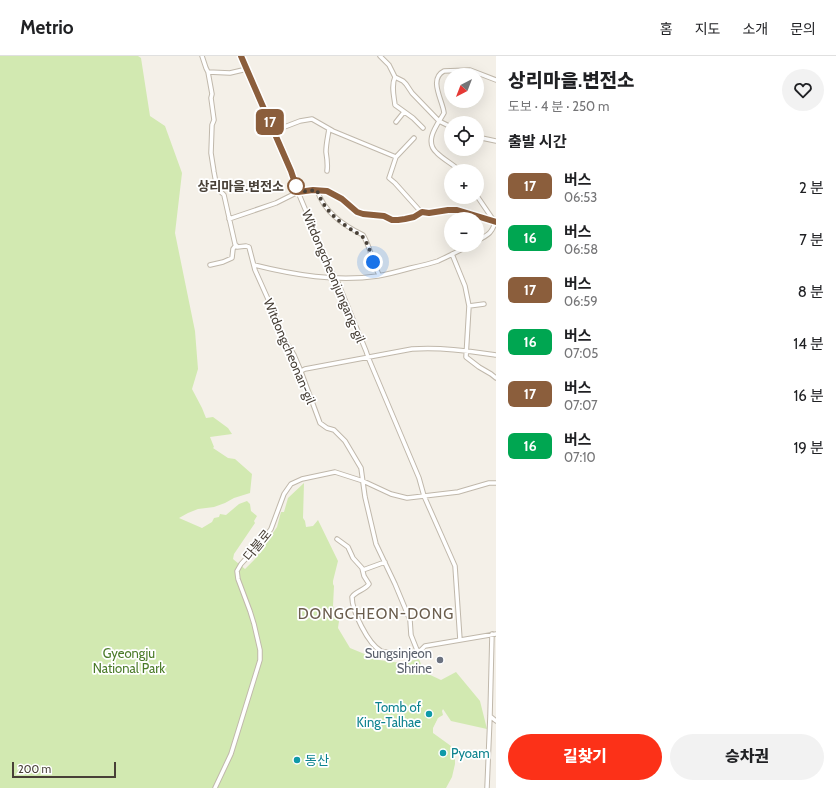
<!DOCTYPE html>
<html lang="ko">
<meta charset="utf-8">
<style>
body{margin:0;font-family:Cabin,"Noto Sans KR",sans-serif;background:#f2f2f2;color:#202124;height:100vh;display:flex;flex-direction:column;font-size:15px;white-space:nowrap}
*{box-sizing:border-box;margin:0}
p{font-size:13px;color:#757577}
.icon{flex:none;width:22px;height:22px;fill:none;stroke:currentColor;stroke-width:2;stroke-linecap:round;stroke-linejoin:round}
.map{position:relative;flex:1;overflow:hidden}
.drawer{display:flex;flex-direction:column;background:#fff;width:340px}
.drawer>*{flex:none}
.badge{padding:0 8px;border-radius:6px;font-size:14px;line-height:26px}
.needle{width:26px;rotate:222deg}
.controls{position:absolute;left:444px;top:12px;display:grid;gap:8px}
.controls a{display:grid;place-items:center;width:40px;height:40px;border-radius:50%;background:#fff;box-shadow:0 4px 16px #0002;font-size:20px}
.scale{position:absolute;left:12px;bottom:10px;width:104px;box-sizing:border-box;padding-left:4px;border:2px solid #484037;border-top:0;font-size:11px;line-height:14px;white-space:nowrap;color:#484037;-webkit-text-stroke:3px #fff;paint-order:stroke}
.you{position:absolute;width:20px;height:20px;margin:-10px;border:3px solid #fff;border-radius:50%;background:#1a73e8;box-shadow:0 0 0 6px #1a73e833}
.map>.badge{position:absolute;translate:-50% -50%;box-shadow:0 0 0 2px #fff}
h2{padding:0 12px;font-size:15px;line-height:36px}
.round{display:grid;place-items:center;flex:none;width:42px;height:42px;border-radius:21px;background:#f2f2f2}
.overview{display:flex;align-items:center;justify-content:space-between;height:68px;padding:0 12px}
h1{font-size:19px;font-weight:800;line-height:30px}
.action{display:flex;gap:8px;margin-top:auto;padding:8px 12px}
.action a{flex:1;height:46px;border-radius:24px;background:#fc3118;color:#fff;font-size:16px;font-weight:800;line-height:46px;text-align:center}
.action a+a{background:#f2f2f2;color:#202124}
ul{padding:0;list-style:none}
li{display:flex;align-items:center;gap:12px;height:52px;padding:0 12px}
li div{flex:1}
li b{display:block;font-size:15px}
li em{font-style:normal}
li .badge{min-width:44px;font-weight:700;text-align:center}
header{display:flex;align-items:center;gap:24px;box-sizing:border-box;height:56px;padding:0 20px;background:#fff;border-bottom:1px solid #e0e0e0}
header strong{font-size:19px}
nav{display:flex;gap:22px;margin-inline-start:auto;font-size:14px}
main{display:flex;flex:1;min-height:0}
.map>svg:first-child{display:block}
</style>
<header>
<strong>Metrio</strong>
<nav><a>홈</a><a>지도</a><a>소개</a><a>문의</a></nav>
</header>
<main>
<div class="map">
<svg width="496" height="732" viewBox="0 0 496 732">
<rect width="100%" height="100%" fill="#f4f0e8"/>
<path fill="#d2e9b1" d="M0,0H138L141,2L150,60L165,70L182,117L175,177L195,275L198,313L192,333L202,352L206,362L213,361L228,372L232,378L210,381L214,391L213,392L228,402L235,403L252,418L250,437L234,442L225,447L214,451L198,453L188,457L179,462L202,472L212,466L214,462L219,461L220,458L226,459L239,448L247,445L250,448L251,455L257,460L254,465L255,467L234,498L233,503L245,513L255,503L277,471L281,456H284L288,442L304,427L303,462L305,465L306,471L313,470L318,464L338,505L333,525V528L334,530L333,550L339,565L338,572L350,592L379,604L401,607L419,603L424,616L441,624L456,616L480,645L487,673L451,665L443,653L442,655L443,659L438,662L433,672V677L451,690L455,701V708L452,721L446,732H0Z"/>
<g fill="none" stroke-linecap="round" stroke-linejoin="round">
<defs>
<path id="minor" d="M202,0L206,12L208,16L230,17L247,13
M241,0L291,115L298,136L331,215L336,222L366,295L368,301L419,422L424,440L455,510L460,584
M380,0L389,9L395,21L403,25L406,28L412,37L439,65L451,71
M208,16L212,38L211,42L214,64L212,69L211,97L214,116L216,127L218,133L224,139L235,188L237,191L246,190L249,191L255,214L276,261L280,276L294,299L300,313L320,367L327,372L334,374L345,385L361,412L365,441L376,488L395,528L410,564L411,579L417,594L420,595L425,590L496,578
M395,21C391,30 394,40 395,49L413,62L423,72
M396,66L404,56
M274,75L300,65L312,63L333,75L396,101L389,122L395,127L421,156
M477,81L496,85
M396,101L414,82
M327,115C328,108 327,102 326,96C326,88 328,80 329,73
M460,115C453,108 444,104 437,97C423,85 438,68 444,57C443,45 428,23 444,15L470,14L496,24
M317,134C324,156 343,169 363,179C368,187 370,195 373,204C374,209 377,214 379,219
M477,140L494,165
M229,163L276,147L298,136L321,133L327,135L342,143L357,156L363,158L384,160L388,162L393,164H398L405,163L414,161L421,156L429,157L448,153L457,154L496,166
M477,185C487,179 492,178 495,166
M452,198L465,230L469,250L466,301L479,311L491,318L496,322
M210,209L223,206L232,202L233,193L236,189
M254,209C294,219 336,226 378,220C389,218 400,215 411,212C420,210 429,208 438,205C449,200 460,194 471,189
M469,250L484,248
M301,315L305,313L412,293C441,291 468,295 496,299
M337,483L348,491L353,502L362,512L364,520L369,528C365,534 356,535 352,541C352,555 368,588 381,595C386,597 391,596 396,597C402,597 407,599 412,599L416,597L417,594
M363,514L385,506
M490,660L496,665
M215,732L231,698L260,604V594L254,568L250,555L238,523L237,515L241,508L263,484L271,473L284,438L291,428L302,423L335,416L363,425L391,438L407,442L458,436L489,427H496
M487,732L490,660L492,578"/>
</defs>
<use href="#minor" stroke="#c0b8ab" stroke-width="5.5"/>
<use href="#minor" stroke="#fff" stroke-width="3.5"/>
</g>
<g fill="none" stroke-linecap="round" stroke-linejoin="round">
<defs>
<path id="line" d="M241,0L291,115L298,136L313,134L327,135L342,143L357,156L363,158L384,160L392,164H398L405,163L414,161L422,156L429,157L448,154H457L496,166"/>
</defs>
<use href="#line" stroke="#fff" stroke-width="9"/>
<use href="#line" stroke="#8b5e3c" stroke-width="6"/>
<path stroke="#484037" stroke-width="4" stroke-dasharray="0 7.2" d="M296,130L295,126L298,136L317,134C324,156 343,169 362,180C368,187 371,197 373,206"/>
</g>
<circle fill="#fff" stroke="#8b5e3c" stroke-width="2" cx="296" cy="130" r="8"/>
<circle fill="#6b7280" stroke="#fff" stroke-width="1.5" cx="440" cy="604" r="4"/>
<g fill="#0f9aa8" stroke="#fff" stroke-width="1.5">
<circle cx="429" cy="658" r="4"/>
<circle cx="443" cy="697" r="4"/>
<circle cx="297" cy="704" r="4"/>
</g>
<g text-anchor="middle" dominant-baseline="central" stroke-width="3.5" stroke-linejoin="round" paint-order="stroke">
<g font-size="13" font-weight="bold" fill="#484037" stroke="#fff" text-anchor="end">
<text x="284" y="130">상리마을.변전소</text>
</g>
<g font-size="13" fill="#484037" stroke="#fff">
<text transform="translate(334 220) rotate(67)">Witdongcheonjungang-gil</text>
<text transform="translate(290 295) rotate(67)">Witdongcheonan-gil</text>
<text transform="translate(257 489) rotate(-51)">다불로</text>
</g>
<g font-size="13" fill="#4b7b29" stroke="#fff">
<text x="129" y="597">Gyeongju<tspan x="129" dy="15">National Park</tspan></text>
</g>
<g font-size="13" fill="#5b616d" stroke="#fff" text-anchor="end">
<text x="432" y="597">Sungsinjeon<tspan x="432" dy="15">Shrine</tspan></text>
</g>
<g font-size="13" fill="#0d838f" stroke="#fff" text-anchor="start">
<text x="421" y="651" text-anchor="end">Tomb of<tspan x="421" dy="15">King-Talhae</tspan></text>
<text x="451" y="697">Pyoam</text>
<text x="305" y="704">동산</text>
</g>
<g font-size="15" letter-spacing="1" fill="#6b5e4e" stroke="#fff">
<text x="376" y="558">DONGCHEON-DONG</text>
</g>
</g>
</svg>
<div class="controls">
<a><svg class="needle" viewBox="-14 -14 28 28"><path d="M0-13l5 13h-10z" fill="#e53935"/><path d="M0 13l5-13h-10z" fill="#757577"/></svg></a>
<a><svg class="icon" aria-label="locate" viewBox="0 0 24 24"><circle cx="12" cy="12" r="6"/><path d="M12 2v4M12 18v4M2 12h4M18 12h4"/></svg></a>
<a>+</a>
<a>−</a>
</div>
<div class="scale">200 m</div>
<div class="you" style="left:373px;top:206px"></div>
<b class="badge" style="left:270px;top:66px;background:#8b5e3c;color:#fff">17</b>
</div>
<section class="drawer">
<div class="overview"><div><h1>상리마을.변전소</h1><p>도보 · 4 분 · 250 m</p></div><a class="round"><svg class="icon" aria-label="heart" viewBox="0 0 24 24"><path d="M12 20l-8-8c-3-5 5-10 8-4 3-6 11-1 8 4z"/></svg></a></div>
<h2>출발 시간</h2>
<ul>
<li><span class="badge" style="background:#8b5e3c;color:#fff">17</span><div><b>버스</b><p>06:53</p></div><em>2 분</em></li>
<li><span class="badge" style="background:#00a651;color:#fff">16</span><div><b>버스</b><p>06:58</p></div><em>7 분</em></li>
<li><span class="badge" style="background:#8b5e3c;color:#fff">17</span><div><b>버스</b><p>06:59</p></div><em>8 분</em></li>
<li><span class="badge" style="background:#00a651;color:#fff">16</span><div><b>버스</b><p>07:05</p></div><em>14 분</em></li>
<li><span class="badge" style="background:#8b5e3c;color:#fff">17</span><div><b>버스</b><p>07:07</p></div><em>16 분</em></li>
<li><span class="badge" style="background:#00a651;color:#fff">16</span><div><b>버스</b><p>07:10</p></div><em>19 분</em></li>
</ul>
<div class="action"><a>길찾기</a><a>승차권</a></div>
</section>
</main>
